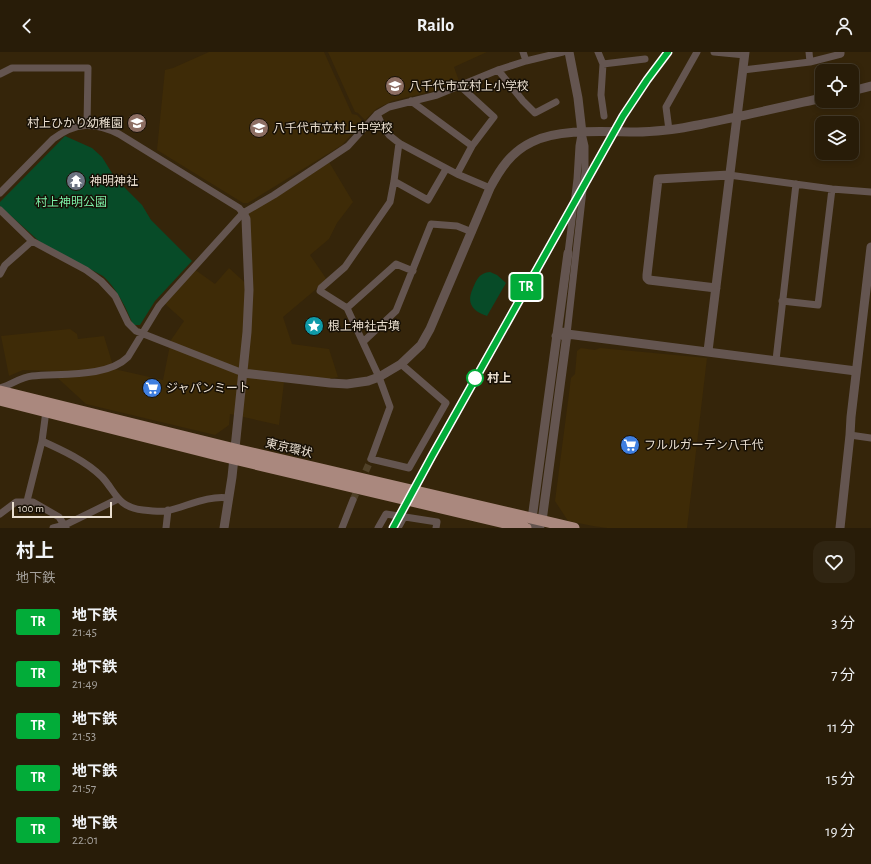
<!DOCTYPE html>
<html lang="ja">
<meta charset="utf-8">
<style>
body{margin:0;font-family:"Alegreya Sans","Noto Sans JP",sans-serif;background:#302512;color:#f1f3f6;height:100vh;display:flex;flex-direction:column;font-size:15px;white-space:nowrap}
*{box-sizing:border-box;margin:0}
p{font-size:13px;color:#a5a19c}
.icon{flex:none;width:22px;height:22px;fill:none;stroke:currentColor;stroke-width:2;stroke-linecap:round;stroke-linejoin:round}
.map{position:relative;height:476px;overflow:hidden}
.drawer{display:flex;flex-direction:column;background:#281c08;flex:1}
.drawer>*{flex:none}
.badge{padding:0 8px;border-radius:3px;font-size:14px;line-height:26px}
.controls{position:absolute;left:815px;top:12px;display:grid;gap:8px}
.controls a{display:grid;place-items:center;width:44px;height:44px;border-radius:8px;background:#281c08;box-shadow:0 2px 6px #0003,0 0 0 1px #443a29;font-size:20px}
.scale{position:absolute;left:12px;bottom:10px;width:100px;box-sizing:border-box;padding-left:4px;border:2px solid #eadfd0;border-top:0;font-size:11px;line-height:14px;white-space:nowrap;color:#eadfd0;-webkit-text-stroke:3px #171006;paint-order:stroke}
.map>.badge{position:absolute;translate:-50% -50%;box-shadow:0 0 0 2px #fff}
.round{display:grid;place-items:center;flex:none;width:42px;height:42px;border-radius:12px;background:#302512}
.overview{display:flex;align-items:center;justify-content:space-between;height:68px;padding:0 16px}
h1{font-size:19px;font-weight:700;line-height:30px}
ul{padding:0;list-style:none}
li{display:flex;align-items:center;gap:12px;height:52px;padding:0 16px}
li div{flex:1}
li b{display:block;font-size:15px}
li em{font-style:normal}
li .badge{min-width:44px;font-weight:700;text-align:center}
header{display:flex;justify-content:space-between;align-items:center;height:52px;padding:0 16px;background:#281c08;font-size:18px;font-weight:700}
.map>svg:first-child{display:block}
</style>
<header><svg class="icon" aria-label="back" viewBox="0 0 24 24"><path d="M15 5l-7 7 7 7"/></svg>Railo<svg class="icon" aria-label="person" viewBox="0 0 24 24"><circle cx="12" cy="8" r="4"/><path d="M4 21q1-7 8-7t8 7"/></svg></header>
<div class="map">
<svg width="871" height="476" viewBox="0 0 871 476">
<rect width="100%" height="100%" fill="#35250a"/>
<path fill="#3e2b07" d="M209,0H324L352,62L357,63L363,69L342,93L248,151H243L157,98L165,18L173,16Z
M328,0H487L454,15L459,29L433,39L392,49L376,57L365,68L358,61L355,60Z
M329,110L353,150L337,171L329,187L310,203L327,228L283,265L292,292L329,297L338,325L329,327L285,321L279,373L230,362L229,373L215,383L86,352L50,319L23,318L9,324L1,284L70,277L77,282L78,287L104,284L114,317L163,328L171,288L184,269L164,251L194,217L215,232L229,216L251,236V187L249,161Z
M581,296L595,298L600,296L707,306L687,476H607L593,474L568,469L555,449L571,326L575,322L577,299Z"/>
<path fill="#074b28" d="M65,84L92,96L102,105L115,126L142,153L151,168L192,209L155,249L140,273H133C126,255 117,237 103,224L40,190L0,154V150Z
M490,220L497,223L506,231L487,264C472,259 466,251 473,236C477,227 479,221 490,220Z"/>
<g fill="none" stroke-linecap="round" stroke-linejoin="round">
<path stroke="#504128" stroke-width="7" stroke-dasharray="7 3.5" stroke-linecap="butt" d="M353,448L371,407"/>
<path stroke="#645550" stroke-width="7" d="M523,0L526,9
M598,0L603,12L601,43L604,64
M714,0L745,3
M809,0L810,10
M603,12L645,7
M498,18L523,49L535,61L556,50
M743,18L810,10L841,2V0
M0,22L12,16H88L87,73
M411,49L472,94
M377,62L383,75L389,83L399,91L457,122L490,136
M669,78L666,55L697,0
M399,91L394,129L390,150L345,215L321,236L320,239L347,256L379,325L390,355L371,407L409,416L446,351L401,312
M457,122L472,94L494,65L459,33
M729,123L832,137L871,140
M394,129L428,148L446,117
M0,141L53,87C76,70 94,70 119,82L239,156L243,161
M0,158L32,189L86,218L101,229L115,244L128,271L136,279L243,321
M568,201L577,127L579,94L581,83
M0,222L5,213L32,189
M782,249L818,253L832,137
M347,256L396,212L413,219
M567,282L585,120V94L582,81
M363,290L396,259L431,172L457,174L472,180
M776,308L796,132
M0,336C11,333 21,325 32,324C60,321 107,326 128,305L159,254L243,161L274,143L348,94L377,62L389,55L437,43L498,18L526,9L563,0
M850,383L871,386
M42,389C62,398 86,409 102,425C116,440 117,455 143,458C151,459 159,460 167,459C188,454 208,443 229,446
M27,449L42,389L46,359
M0,462L16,450H33L59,465L66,476
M53,476L65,473L118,447
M166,476L168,458
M342,476L353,448
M378,476L386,462L437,470L436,476
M398,476L404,465"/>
<path stroke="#645550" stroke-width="9" d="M569,0L578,46L582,81
M852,39L871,34
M716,236L649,228L647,226V223L658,127L729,123
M556,284L567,282L856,319
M708,299L745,0
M243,321L330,331L347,332L368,329L379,325L401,312L421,293L430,277L490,136C500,117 511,100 532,90C560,76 606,80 637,80C647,80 657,79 667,78C679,77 691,74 703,72C743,64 782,55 822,46
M540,474L542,469L567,282L562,280
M224,476L232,425L247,280L249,238L246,167L243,161
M536,476L532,467L568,201
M840,476L850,383L851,365L871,195"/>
<path stroke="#aa887e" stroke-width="11" d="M0,339L235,397L574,476
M0,348L217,403L526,476"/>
<path stroke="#a49884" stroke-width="2" stroke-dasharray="2 4" stroke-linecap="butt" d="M393,476L432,404L623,64L647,27L668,0"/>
</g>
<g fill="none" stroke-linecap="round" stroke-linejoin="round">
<defs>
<path id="line" d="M393,476L432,404L623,64L647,28L668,0"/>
</defs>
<use href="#line" stroke="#fff" stroke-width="9"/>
<use href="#line" stroke="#02ac39" stroke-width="6"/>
</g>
<defs>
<symbol id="school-disc" viewBox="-11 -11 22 22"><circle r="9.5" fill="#8d6e63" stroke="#171006"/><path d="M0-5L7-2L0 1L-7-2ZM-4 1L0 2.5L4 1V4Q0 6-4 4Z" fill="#fff"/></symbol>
<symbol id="temple-disc" viewBox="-11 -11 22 22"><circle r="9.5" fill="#6b7280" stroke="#171006"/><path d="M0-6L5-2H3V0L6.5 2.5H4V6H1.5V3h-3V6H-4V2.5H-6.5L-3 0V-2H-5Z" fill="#fff"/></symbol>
<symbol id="sight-disc" viewBox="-11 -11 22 22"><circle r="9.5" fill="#0f9aa8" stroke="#171006"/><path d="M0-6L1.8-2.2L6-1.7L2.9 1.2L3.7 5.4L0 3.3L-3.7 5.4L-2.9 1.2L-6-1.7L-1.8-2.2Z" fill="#fff"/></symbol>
<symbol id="supermarket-disc" viewBox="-11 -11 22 22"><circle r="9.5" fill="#3f7fe0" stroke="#171006"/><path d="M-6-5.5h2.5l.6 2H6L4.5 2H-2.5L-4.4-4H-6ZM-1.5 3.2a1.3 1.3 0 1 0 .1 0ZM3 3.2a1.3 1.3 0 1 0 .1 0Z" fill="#fff"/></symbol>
</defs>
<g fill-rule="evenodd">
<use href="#school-disc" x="384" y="23" width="22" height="22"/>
<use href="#school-disc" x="126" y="60" width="22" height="22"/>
<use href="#school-disc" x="248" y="65" width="22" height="22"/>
<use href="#temple-disc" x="65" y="118" width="22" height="22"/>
<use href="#sight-disc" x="303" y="263" width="22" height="22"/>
<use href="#supermarket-disc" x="141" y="325" width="22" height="22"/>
<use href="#supermarket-disc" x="619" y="382" width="22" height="22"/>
</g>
<circle fill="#fff" stroke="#02ac39" stroke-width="2" cx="475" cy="326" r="8"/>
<g text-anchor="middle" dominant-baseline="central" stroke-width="3" stroke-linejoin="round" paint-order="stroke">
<g font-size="12" fill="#eadfd0" stroke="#171006" text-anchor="start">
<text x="409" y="34">八千代市立村上小学校</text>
<text x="123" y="71" text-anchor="end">村上ひかり幼稚園</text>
<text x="273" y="76">八千代市立村上中学校</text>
<text x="90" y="129">神明神社</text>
<text x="328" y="274">根上神社古墳</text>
<text x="166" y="336">ジャパンミート</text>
<text x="644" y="393">フルルガーデン八千代</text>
</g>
<g font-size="12" fill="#7cf0a7" stroke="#171006">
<text x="71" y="150">村上神明公園</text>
</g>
<g font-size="12" font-weight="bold" fill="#eadfd0" stroke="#171006" text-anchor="start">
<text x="487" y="326">村上</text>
</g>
<g font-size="12" fill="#eadfd0" stroke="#171006">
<text transform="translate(289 396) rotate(13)">東京環状</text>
</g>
</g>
</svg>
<div class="controls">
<a><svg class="icon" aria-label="locate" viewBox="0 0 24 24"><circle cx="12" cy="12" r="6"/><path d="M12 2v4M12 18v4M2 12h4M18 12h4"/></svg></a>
<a><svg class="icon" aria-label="layers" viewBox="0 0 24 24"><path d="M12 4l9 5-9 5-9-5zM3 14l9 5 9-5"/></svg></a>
</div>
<div class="scale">100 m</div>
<b class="badge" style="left:526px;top:235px;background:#02ac39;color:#fff">TR</b>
</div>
<section class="drawer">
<div class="overview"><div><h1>村上</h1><p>地下鉄</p></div><a class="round"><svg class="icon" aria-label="heart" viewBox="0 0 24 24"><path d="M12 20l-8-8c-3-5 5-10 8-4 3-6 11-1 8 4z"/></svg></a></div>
<ul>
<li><span class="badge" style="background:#02ac39;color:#fff">TR</span><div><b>地下鉄</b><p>21:45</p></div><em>3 分</em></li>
<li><span class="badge" style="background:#02ac39;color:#fff">TR</span><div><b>地下鉄</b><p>21:49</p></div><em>7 分</em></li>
<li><span class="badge" style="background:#02ac39;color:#fff">TR</span><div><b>地下鉄</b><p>21:53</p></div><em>11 分</em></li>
<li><span class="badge" style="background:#02ac39;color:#fff">TR</span><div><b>地下鉄</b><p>21:57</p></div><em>15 分</em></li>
<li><span class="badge" style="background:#02ac39;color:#fff">TR</span><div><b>地下鉄</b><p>22:01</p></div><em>19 分</em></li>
</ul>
</section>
